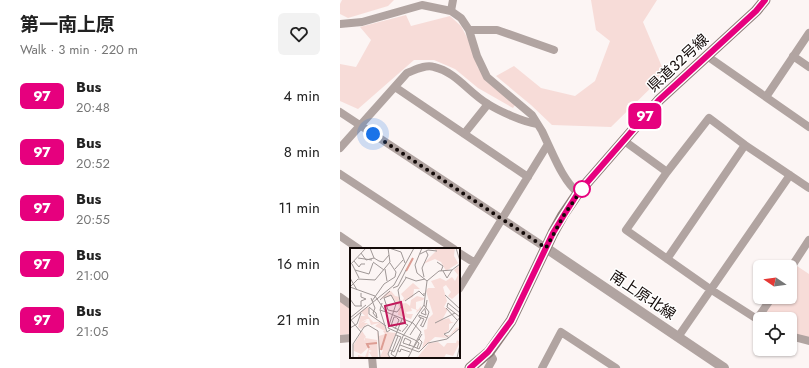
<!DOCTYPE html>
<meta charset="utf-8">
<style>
body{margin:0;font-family:Jost,"Noto Sans JP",sans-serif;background:#f2f2f2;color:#222;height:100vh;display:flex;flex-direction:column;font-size:15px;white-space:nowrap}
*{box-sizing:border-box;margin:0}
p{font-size:13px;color:#767676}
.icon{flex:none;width:22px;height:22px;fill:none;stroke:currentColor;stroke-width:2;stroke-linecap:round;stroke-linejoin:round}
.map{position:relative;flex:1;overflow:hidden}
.details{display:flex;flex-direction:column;background:#fff;width:340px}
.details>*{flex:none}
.badge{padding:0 8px;border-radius:6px;font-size:14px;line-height:26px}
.needle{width:26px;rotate:283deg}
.fabs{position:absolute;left:413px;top:260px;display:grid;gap:8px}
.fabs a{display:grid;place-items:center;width:44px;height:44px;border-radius:6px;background:#fff;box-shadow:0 1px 3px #0004;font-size:20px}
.you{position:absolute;width:20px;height:20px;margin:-10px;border:3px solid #fff;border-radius:50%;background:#1a73e8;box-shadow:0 0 0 6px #1a73e833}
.map>.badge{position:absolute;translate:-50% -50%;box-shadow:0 0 0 2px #fff}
.round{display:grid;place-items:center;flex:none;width:42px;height:42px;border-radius:6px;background:#f2f2f2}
.headline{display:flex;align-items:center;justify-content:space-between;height:68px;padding:0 20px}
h1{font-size:19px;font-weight:700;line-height:30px}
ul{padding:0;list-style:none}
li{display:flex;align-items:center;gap:12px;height:56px;padding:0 20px}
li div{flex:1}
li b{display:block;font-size:15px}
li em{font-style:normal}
li .badge{min-width:44px;font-weight:700;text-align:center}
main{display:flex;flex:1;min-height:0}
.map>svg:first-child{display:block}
</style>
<main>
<section class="details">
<div class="headline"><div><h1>第一南上原</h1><p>Walk · 3 min · 220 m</p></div><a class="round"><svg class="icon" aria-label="heart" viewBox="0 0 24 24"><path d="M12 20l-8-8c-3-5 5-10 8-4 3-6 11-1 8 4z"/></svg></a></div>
<ul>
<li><span class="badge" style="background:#e6007e;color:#fff">97</span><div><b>Bus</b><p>20:48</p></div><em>4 min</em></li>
<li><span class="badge" style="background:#e6007e;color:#fff">97</span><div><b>Bus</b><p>20:52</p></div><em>8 min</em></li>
<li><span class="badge" style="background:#e6007e;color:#fff">97</span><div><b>Bus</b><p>20:55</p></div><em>11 min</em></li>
<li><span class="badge" style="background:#e6007e;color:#fff">97</span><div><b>Bus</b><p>21:00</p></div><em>16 min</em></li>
<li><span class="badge" style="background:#e6007e;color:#fff">97</span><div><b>Bus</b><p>21:05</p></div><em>21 min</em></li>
</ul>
</section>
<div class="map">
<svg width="469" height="368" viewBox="0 0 469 368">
<rect width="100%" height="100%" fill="#fcf5f4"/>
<path fill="#f7dcd8" d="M2,0H54L48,6L8,18L0,14V4Z
M251,0H317L303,22L325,74L271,127L212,125L191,105L156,76L174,66L201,88L235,96L255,81L270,41L256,30Z
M66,15L71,26L110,16L121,26L131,45L138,68L175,105L173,108L138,88L115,69L94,60H74L18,109L0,101V64L16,67L31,40L20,27Z
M454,264L469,274V341L450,336V319H420L432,297H450V269Z
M0,301L11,309V334L0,335Z"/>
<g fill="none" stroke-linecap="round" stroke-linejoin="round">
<path stroke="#b1a4a1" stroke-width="8" d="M111,11L113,0
M0,24L22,22L82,5L111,11L121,18L129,30L137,56L147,77L192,115L202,131L208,144L119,289
M129,30H157L214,50
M367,56L469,127
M453,56L469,67
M55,87L188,177
M426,97L469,33
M0,112L206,248
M124,134L148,104
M283,140L327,172L286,230L370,289L420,321
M208,144C216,161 224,181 238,193
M0,148L67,73C75,70 86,64 94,67C116,72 129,93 148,104C159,111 183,122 197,124
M327,172L369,118L405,145L469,188
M0,174L114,249
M0,236L19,249
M119,253L135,263
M327,259L405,145
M450,269L469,240
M0,297L11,305
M417,319L432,297
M450,336L469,341
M338,337L450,175
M0,339L11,338
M32,357L33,368
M148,368L153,359L149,352
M202,368L221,332L276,368"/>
<path stroke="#b1a4a1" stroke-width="10" d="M206,248L384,368"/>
<path stroke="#8e7c79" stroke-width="11" d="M130,368L149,352L171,321L213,233L223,215L238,193L319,100L416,11L425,0"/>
</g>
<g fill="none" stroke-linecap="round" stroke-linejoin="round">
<defs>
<path id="line" d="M130,368L148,352L171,321L213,233L224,215L238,193L319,100L416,11L425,0"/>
</defs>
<use href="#line" stroke="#fff" stroke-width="9"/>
<use href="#line" stroke="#e6007e" stroke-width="6"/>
<path stroke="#130a08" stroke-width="4" stroke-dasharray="0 7.2" d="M33,134L206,248L224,215L242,189"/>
</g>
<circle fill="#fff" stroke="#e6007e" stroke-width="2" cx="242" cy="189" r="8"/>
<g text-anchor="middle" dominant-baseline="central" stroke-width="3" stroke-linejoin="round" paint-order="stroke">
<g font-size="15" fill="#130a08" stroke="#fff">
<text transform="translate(338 63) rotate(-43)">県道32号線</text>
<text transform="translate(303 295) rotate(34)">南上原北線</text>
</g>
</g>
<g transform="translate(10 248)">
<rect width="110" height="110" fill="#fcf5f4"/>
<path d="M84,0H105L104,8L108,15L110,14L96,23L91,14L85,11L73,16L86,3ZM110,17V50L109,45L102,51L98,48L101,44L96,37L93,39L97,53L94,59L98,61L92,72L99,70L101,74H104L99,76V82L93,87H100L106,80L110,79L98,89L93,88L98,90L85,89L72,100L75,90L74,82L77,81L78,71L83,66L76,43L78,40H85L81,33L90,30L96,33L102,29L105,33L108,27L104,22ZM63,35L70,41H64L63,49L52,54L54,50L51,46ZM43,39L38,44L41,43L45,48L50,49L49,56L56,55L60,58L61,52L67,48L74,50V45V51L73,52L66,54V61L68,62L71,58V61L66,65L67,62L61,60L62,63L56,64L57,66H63L61,71L48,67L49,58L41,48L30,51ZM29,52L16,60L19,59L18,68L23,74H29L36,78L37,84L46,85L38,106L40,110L30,109L33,102H29V106L27,82L29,88L35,86L33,83H35L25,78L29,75L21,77L19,71H17L10,75L17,72L14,75H18L11,81L8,79L11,66V68H15L11,64L2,72L11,63ZM12,83L16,89L14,91V93L15,90L27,92L28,110L22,109L19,104L22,103L19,102L18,110H8V107L15,109L19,99L11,106L4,103L3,98ZM107,92L110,94L103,108L96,106L94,110H67L79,95L88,94L94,99L97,95H106Z" fill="#f7dcd8"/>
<path fill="none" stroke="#dd9d93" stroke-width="2" d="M56,23L63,10M19,100L17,96L27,95M31,102L36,86"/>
<path fill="none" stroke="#9f9796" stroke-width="1" d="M20,0L24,10L29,13L33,14L39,7M39,0L51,4L55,15M106,0L110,13M11,5L16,12L24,10M70,6L78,2L87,3M8,10L22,12M4,13L9,19L11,16H15M23,14L34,22M87,14L93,18L91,23M2,16L9,30M0,17L16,0M35,21L37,33M45,21L53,12M5,22L19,26L23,15M93,23L97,30L102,22M55,29L66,33L75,31M74,29L72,20L78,7L76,3M0,30L7,42M77,33L89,23L102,22L110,16M0,39L8,31L25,32L40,14L38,0M0,39L25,48L36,64L63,75M43,40L48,38L56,22M95,47L110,61M21,50L25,60L23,65L27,70M0,51L5,58H12M30,52L40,43M22,53L34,36L45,29L46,24L40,15M55,53L69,43L74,48V45M32,55L30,62L36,64M98,55L97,59L110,69M98,55L110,65M46,56L41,47L34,50L38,62L47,64L51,59L48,42L56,30M46,56L38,80L65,92L69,95L67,100M11,58V53L16,51L11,49V45M19,59L26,65L27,70M19,60V66L36,78M96,60L107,72M75,61L76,67L71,65L76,59L77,52M30,62L37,84L40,82M47,69H44L41,78L51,83M0,70L16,57M1,72L11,84M0,73L44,37L64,0M51,74L58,77L52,84M85,75L105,65M70,77L73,79L77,70M71,77L74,71L69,69V67L77,70L79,64L74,57M0,80L7,76L11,65M45,81L49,72L47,70M60,87L71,70M99,90L94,86L99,84L110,69M50,97L69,104L78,95L97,91L110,80M59,98L61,93L55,90L53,95L62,98L69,101L72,94L69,91M64,99L72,86M40,102L44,104L50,91L51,89L46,87M47,102L50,104L51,101L60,104M3,110V96L14,79L18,77L28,83L30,110M40,110L38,106L52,71M45,110L53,88L74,57L77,33L67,25L65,17L72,0M47,110L41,106L48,88M58,110L71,84L63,75M107,110L110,97"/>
<path fill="#c2185b" fill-opacity="0.15" stroke="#c2185b" stroke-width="2" d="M51,54L55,75L39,78L35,58Z"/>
<rect width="110" height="110" fill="none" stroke="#130a08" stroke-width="2"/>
</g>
</svg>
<div class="fabs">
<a><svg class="needle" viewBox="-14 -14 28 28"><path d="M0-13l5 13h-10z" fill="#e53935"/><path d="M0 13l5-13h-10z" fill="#767676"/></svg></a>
<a><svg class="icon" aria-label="locate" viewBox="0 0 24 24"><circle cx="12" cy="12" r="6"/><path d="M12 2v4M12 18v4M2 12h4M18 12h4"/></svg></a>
</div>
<div class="you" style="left:33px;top:134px"></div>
<b class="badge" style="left:305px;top:116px;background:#e6007e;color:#fff">97</b>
</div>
</main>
